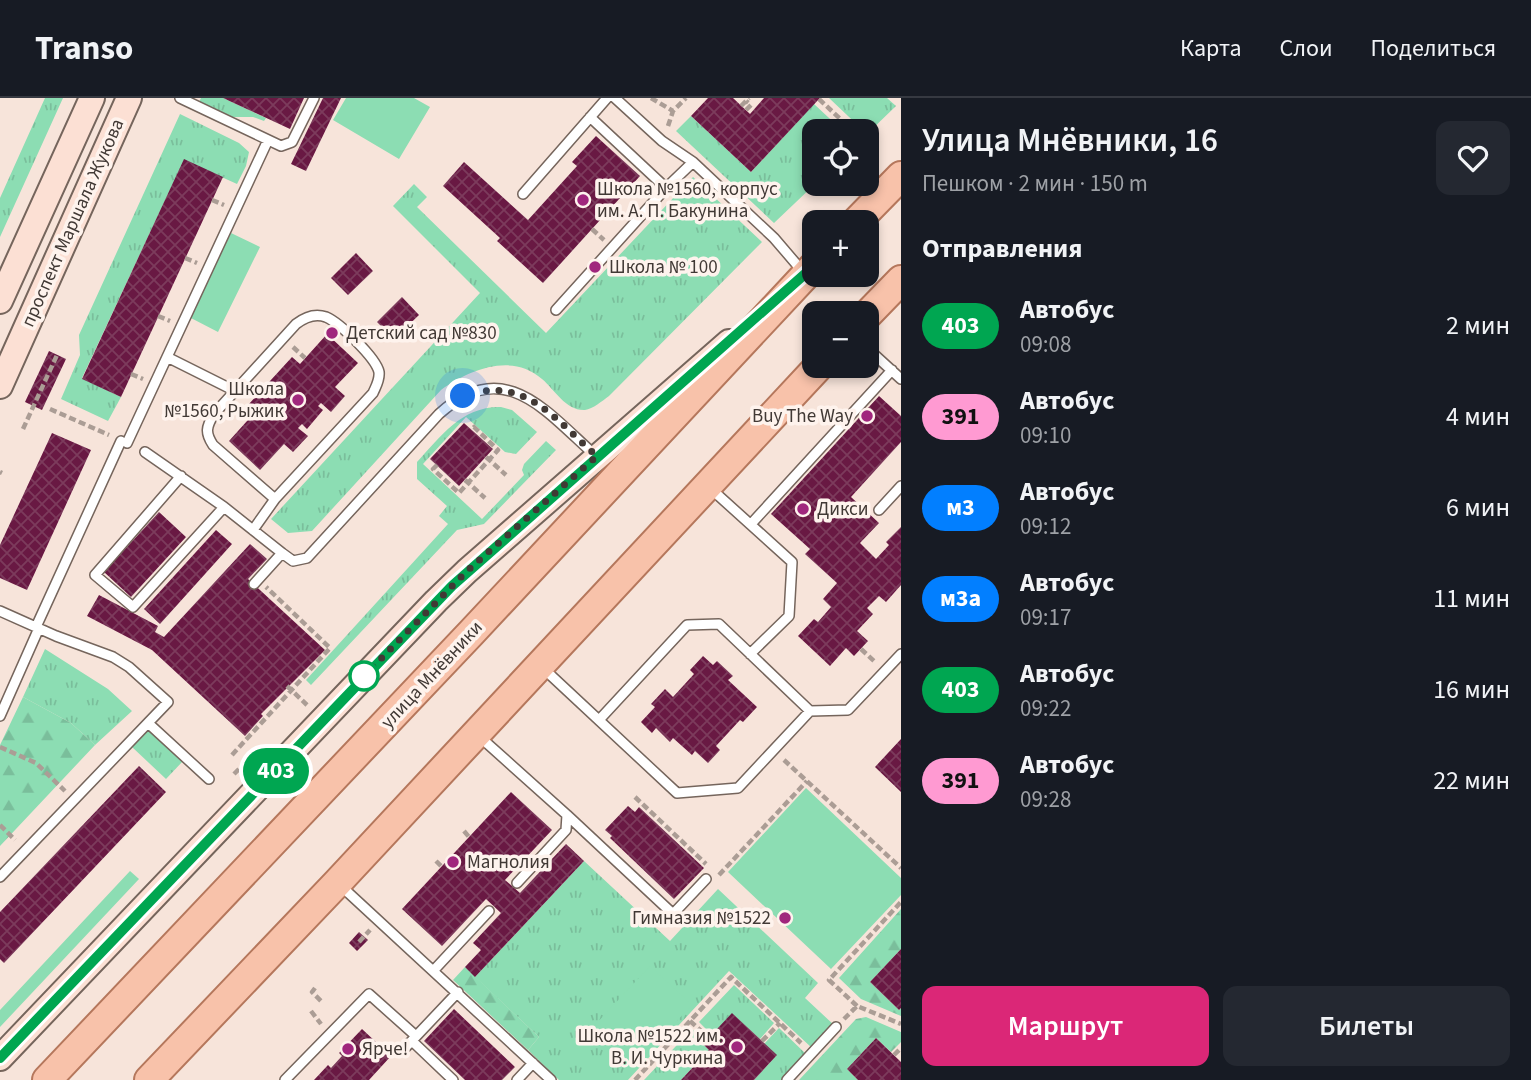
<!DOCTYPE html>
<html lang="ru">
<meta charset="utf-8">
<style>
body{margin:0;font-family:"Source Sans 3",sans-serif;background:#242831;color:#f1f3f6;height:100vh;display:flex;flex-direction:column;font-size:26px;white-space:nowrap}
*{box-sizing:border-box;margin:0}
p{font-size:23px;color:#9ea1a6}
.icon{flex:none;width:38px;height:38px;fill:none;stroke:currentColor;stroke-width:2;stroke-linecap:round;stroke-linejoin:round}
.map{position:relative;flex:1;overflow:hidden}
.drawer{display:flex;flex-direction:column;background:#171b24;width:630px}
.drawer>*{flex:none}
.badge{padding:0 14px;border-radius:23px;font-size:24px;line-height:46px}
.controls{position:absolute;left:802px;top:21px;display:grid;gap:14px}
.controls a{display:grid;place-items:center;width:77px;height:77px;border-radius:14px;background:#171b24;box-shadow:0 4px 10px #0003;font-size:35px}
.you{position:absolute;width:35px;height:35px;margin:-18px;border:5px solid #fff;border-radius:50%;background:#1a73e8;box-shadow:0 0 0 10px #1a73e833}
.map>.badge{position:absolute;translate:-50% -50%;box-shadow:0 0 0 4px #fff}
h2{padding:0 21px;font-size:26px;line-height:63px}
.round{display:grid;place-items:center;flex:none;width:74px;height:74px;border-radius:14px;background:#242831}
.overview{display:flex;align-items:center;justify-content:space-between;height:119px;padding:0 21px}
h1{font-size:33px;font-weight:600;line-height:52px}
.button{display:flex;gap:14px;margin-top:auto;padding:14px 21px}
.button a{flex:1;height:80px;border-radius:14px;background:#db2777;color:#fff;font-size:28px;font-weight:600;line-height:80px;text-align:center}
.button a+a{background:#242831;color:#f1f3f6}
ul{padding:0;list-style:none}
li{display:flex;align-items:center;gap:21px;height:91px;padding:0 21px}
li div{flex:1}
li b{display:block;font-size:26px}
li em{font-style:normal}
li .badge{min-width:77px;font-weight:700;text-align:center}
header{display:flex;align-items:center;gap:42px;box-sizing:border-box;height:98px;padding:0 35px;background:#171b24;border-bottom:2px solid #363941}
header strong{font-size:33px}
nav{display:flex;gap:38px;margin-inline-start:auto;font-size:24px}
main{display:flex;flex:1;min-height:0}
.map>svg:first-child{display:block}
</style>
<header>
<strong>Transo</strong>
<nav><a>Карта</a><a>Слои</a><a>Поделиться</a></nav>
</header>
<main>
<div class="map">
<svg width="901" height="982" viewBox="0 0 901 982">
<defs>
<pattern id="grass-tufts" width="24" height="20" patternUnits="userSpaceOnUse" patternTransform="scale(1.75)"><rect width="24" height="20" fill="#8cddb3"/><path d="M3 7l-1-3M5 7V3M7 7l1-3M15 17l-1-3M17 17v-4M19 17l1-3" fill="none" stroke="#7abe9b"/></pattern>
<pattern id="forest-firs" width="22" height="20" patternUnits="userSpaceOnUse" patternTransform="scale(1.75)"><rect width="22" height="20" fill="#8cddb3"/><path d="M5 1l3.5 6h-7zM16 11l3.5 6h-7z" fill="#7abe9b"/></pattern>
<pattern id="building-cross-hatch" width="8" height="8" patternUnits="userSpaceOnUse" patternTransform="scale(1.75)"><rect width="8" height="8" fill="#691943"/><path d="M0 0l8 8M0 8l8-8" fill="none" stroke="#7c3b5c"/></pattern>
</defs>
<rect width="100%" height="100%" fill="#f7e4da"/>
<path fill="url(#grass-tufts)" d="M45,0H63L0,139V100Z
M201,0H223L266,20L264,23L253,19H230L199,4Z
M829,0H887L896,8L867,36Z
M814,6L843,33H814L815,86L774,125L676,33L691,18L751,74Z
M180,16L239,45L249,54L246,68L237,86L184,62L82,280L121,299L108,323L61,301L80,257L79,237Z
M693,79L762,144L609,298C602,303 593,311 585,312C566,313 555,292 542,281C512,254 469,272 441,292L312,433L288,435L271,421L480,195L393,108L414,86L427,99L417,109L546,235Z
M501,309L512,312L537,334L516,356L505,354L466,319L423,366L482,421L524,377L522,372L524,366L546,343L556,352L484,426L457,432L311,587L306,582L448,426L439,418L447,408L417,381V364C441,338 462,308 501,309Z
M45,551L108,591L132,613L95,647L71,625L23,599Z
M149,631L183,663L166,681L132,649Z
M584,763L670,843L718,791L818,885L805,900L834,927L812,950L729,873L628,982H559L528,952L539,939L475,879Z
M734,887L774,925L760,941L732,916L712,937L699,924Z
M779,930L806,956L782,982H754L776,958L764,946Z
M692,931L706,943L703,946L709,952L681,982H644Z"/>
<path fill="url(#forest-firs)" d="M23,599L71,625L95,647L0,748V647Z
M901,811V851L870,884L899,912L901,910V918L861,901L839,880Z
M465,869L539,939L528,952L453,882Z
M866,919L901,934V944L891,954L876,940L847,971L858,982H799L856,921Z"/>
<path fill="#8cddb3" d="M346,0H414L430,9L399,61L333,22Z
M231,135L260,149L218,234L189,219Z
M806,690L901,780V797L831,871L728,774Z
M130,773L139,781L0,929V912Z
M650,868L692,907L634,968L593,929Z"/>
<path fill="url(#building-cross-hatch)" d="M223,0H304L290,31Z
M323,0H341L306,73L291,66Z
M708,0H733L750,16L764,0H820L751,74L691,18Z
M596,38L640,78L543,185L497,143L500,140L443,88L464,64L528,122L577,68L572,64Z
M184,61L223,79L121,299L82,281Z
M356,155L373,173L348,197L331,180Z
M402,199L419,217L394,241L377,224Z
M327,236L358,265L335,289L345,298L331,314L321,305L318,308L323,312L307,331L302,326L298,330L308,338L293,354L284,346L260,372L229,343L257,312L249,306L292,259L300,266Z
M49,253L66,261L42,312L25,304Z
M879,298L901,318V344L851,399L879,425L860,445L876,461L889,447L886,444L901,429V487L886,504L879,498L867,510L873,516L857,533L868,543L854,558L846,550L830,568L798,538L814,521L818,524L831,509L823,501L837,485L805,456L810,451L771,416Z
M464,325L493,351L459,388L430,361Z
M52,335L91,352L27,492L0,480V447Z
M159,414L186,439L131,499L104,474Z
M216,432L232,446L160,526L144,511Z
M250,446L267,461L248,481L325,552L261,616L263,618L245,638L152,552L87,518L99,497L158,528L155,534L164,539Z
M703,558L713,567L717,563L733,578L728,582L757,609L743,624L740,622L716,648L720,652L708,665L695,653L692,657L673,640L670,644L656,630L652,635L641,624L655,609L651,606L665,591L673,599L694,576L690,572Z
M901,641V694L875,669Z
M139,668L166,694L4,865L0,861V814Z
M511,694L552,732L505,782L520,795L566,746L584,763L475,879L465,869L481,852L473,845L501,815L486,801L442,848L402,811Z
M628,708L635,714L639,709L704,770L674,801L610,740L612,738L605,732Z
M359,834L368,842L357,853L349,845Z
M901,851V910L899,912L870,884Z
M454,911L515,969L502,982H465L424,943Z
M732,915L777,957L754,982H681L709,952L703,946Z
M362,931L391,958L369,982H314L328,967L331,970L342,958L339,955Z
M876,940L901,964V982H858L847,971Z"/>
<g fill="none" stroke-linecap="round" stroke-linejoin="round">
<defs>
<path id="lane" d="M180,0L281,48L292,44L314,0
M615,0L662,43L693,64L774,140L804,175
M590,19L666,90
M523,96L607,0
M556,212L666,90L693,64
M866,249L901,281
M167,259L235,293
M127,345L268,42
M145,354L224,409L282,455
M181,378L95,477L133,509L224,409
M709,389L792,464L789,518L750,556
M879,412L901,388
M751,426L892,272
M253,432L275,401L373,295C376,288 380,282 379,274C376,260 340,225 326,219C315,215 305,219 296,226L214,316C206,329 205,335 213,347L275,401
M254,486L282,455L293,463L307,460L439,316C505,256 547,315 596,358
M0,513L56,538L113,559L129,569L168,604L0,779
M36,529L121,343
M544,571L677,695L738,690L810,613
M0,618L39,530
M599,622L687,527L719,526L810,613L848,612L901,556
M148,625L209,681
M480,639L567,717L566,732L517,785
M567,717L673,816L706,781
M341,788L551,982
M434,872L489,813
M412,943L453,982
M404,951L458,894
M285,982L369,896L416,938
M517,982L533,965
M787,982L836,929"/>
<path id="secondary" d="M0,203L92,0
M0,288L129,0
M0,960L436,503L467,473L729,244"/>
<path id="primary" d="M856,124L901,78
M866,218L901,182
M47,982L472,534L814,168
M149,982L337,785L819,268"/>
</defs>
<use href="#lane" stroke="#75655c" stroke-width="12"/>
<use href="#secondary" stroke="#75655c" stroke-width="28"/>
<use href="#primary" stroke="#b5775c" stroke-width="32"/>
<path stroke="#ab9d95" stroke-width="4.5" stroke-dasharray="7 3.5" stroke-linecap="butt" d="M651,0L673,13
M819,1L853,33
M741,8L749,0
M746,12L751,7L746,3
M668,28L673,13L686,0
M212,102L224,107
M592,131L604,142
M185,160L197,165
M158,218L170,223
M293,249L305,260
M131,276L143,281
M237,309L250,320
M50,311L109,337
M23,331L57,257
M486,359L506,377
M437,367L433,371L459,395L498,352L474,329L472,331
M0,374L2,375
M465,382L485,400
M861,551L874,563
M287,588L307,607
M0,649L36,665L65,693
M232,657L330,550L266,489
M784,662L901,770
M234,676L243,667
M635,699L706,766
M0,727L15,742
M464,733L469,739
M436,763L442,769
M719,777L807,683
M359,844L370,832
M315,890L312,894L321,903
M857,908L829,882L901,804
M311,913L321,926
M844,921L857,908L901,926
M690,923L709,940
M762,943L780,925
M894,957L901,950
M635,982L731,879L801,945"/>
<use href="#lane" stroke="#fff" stroke-width="9"/>
<use href="#secondary" stroke="#fce0d4" stroke-width="24"/>
<use href="#primary" stroke="#f8c2aa" stroke-width="28"/>
</g>
<g fill="none" stroke-linecap="round" stroke-linejoin="round">
<defs>
<path id="line" d="M0,960L452,488L814,168"/>
</defs>
<use href="#line" stroke="#fff" stroke-width="16"/>
<use href="#line" stroke="#00a651" stroke-width="10"/>
<path stroke="#413935" stroke-width="7" stroke-dasharray="0 12.6" d="M364,578L467,473L597,358C555,322 525,276 463,298"/>
</g>
<g fill="#a0267d" stroke="#fef3ed" stroke-width="2.5">
<circle cx="583" cy="102" r="7"/>
<circle cx="595" cy="169" r="7"/>
<circle cx="332" cy="235" r="7"/>
<circle cx="298" cy="302" r="7"/>
<circle cx="867" cy="318" r="7"/>
<circle cx="803" cy="411" r="7"/>
<circle cx="453" cy="764" r="7"/>
<circle cx="785" cy="820" r="7"/>
<circle cx="737" cy="949" r="7"/>
<circle cx="348" cy="951" r="7"/>
</g>
<circle fill="#fff" stroke="#00a651" stroke-width="3.5" cx="364" cy="578" r="14"/>
<g text-anchor="middle" dominant-baseline="central" stroke-width="7" stroke-linejoin="round" paint-order="stroke">
<g font-size="19" fill="#413935" stroke="#fef3ed" text-anchor="start">
<text x="597" y="91">Школа №1560, корпус<tspan x="597" dy="22">им. А. П. Бакунина</tspan></text>
<text x="609" y="169">Школа № 100</text>
<text x="346" y="235">Детский сад №830</text>
<text x="284" y="291" text-anchor="end">Школа<tspan x="284" dy="22">№1560, Рыжик</tspan></text>
<text x="853" y="318" text-anchor="end">Buy The Way</text>
<text x="817" y="411">Дикси</text>
<text x="467" y="764">Магнолия</text>
<text x="771" y="820" text-anchor="end">Гимназия №1522</text>
<text x="723" y="938" text-anchor="end">Школа №1522 им.<tspan x="723" dy="22">В. И. Чуркина</tspan></text>
<text x="362" y="951">Ярче!</text>
</g>
<g font-size="19" fill="#413935" stroke="#fef3ed">
<text transform="translate(73 125) rotate(-66)">проспект Маршала Жукова</text>
<text transform="translate(432 577) rotate(-47)">улица Мнёвники</text>
</g>
</g>
</svg>
<div class="controls">
<a><svg class="icon" aria-label="locate" viewBox="0 0 24 24"><circle cx="12" cy="12" r="6"/><path d="M12 2v4M12 18v4M2 12h4M18 12h4"/></svg></a>
<a>+</a>
<a>−</a>
</div>
<div class="you" style="left:463px;top:298px"></div>
<b class="badge" style="left:276px;top:673px;background:#00a651;color:#fff">403</b>
</div>
<section class="drawer">
<div class="overview"><div><h1>Улица Мнёвники, 16</h1><p>Пешком · 2 мин · 150 m</p></div><a class="round"><svg class="icon" aria-label="heart" viewBox="0 0 24 24"><path d="M12 20l-8-8c-3-5 5-10 8-4 3-6 11-1 8 4z"/></svg></a></div>
<h2>Отправления</h2>
<ul>
<li><span class="badge" style="background:#00a651;color:#fff">403</span><div><b>Автобус</b><p>09:08</p></div><em>2 мин</em></li>
<li><span class="badge" style="background:#ff9ad2;color:#111">391</span><div><b>Автобус</b><p>09:10</p></div><em>4 мин</em></li>
<li><span class="badge" style="background:#027fff;color:#fff">м3</span><div><b>Автобус</b><p>09:12</p></div><em>6 мин</em></li>
<li><span class="badge" style="background:#027fff;color:#fff">м3а</span><div><b>Автобус</b><p>09:17</p></div><em>11 мин</em></li>
<li><span class="badge" style="background:#00a651;color:#fff">403</span><div><b>Автобус</b><p>09:22</p></div><em>16 мин</em></li>
<li><span class="badge" style="background:#ff9ad2;color:#111">391</span><div><b>Автобус</b><p>09:28</p></div><em>22 мин</em></li>
</ul>
<div class="button"><a>Маршрут</a><a>Билеты</a></div>
</section>
</main>
